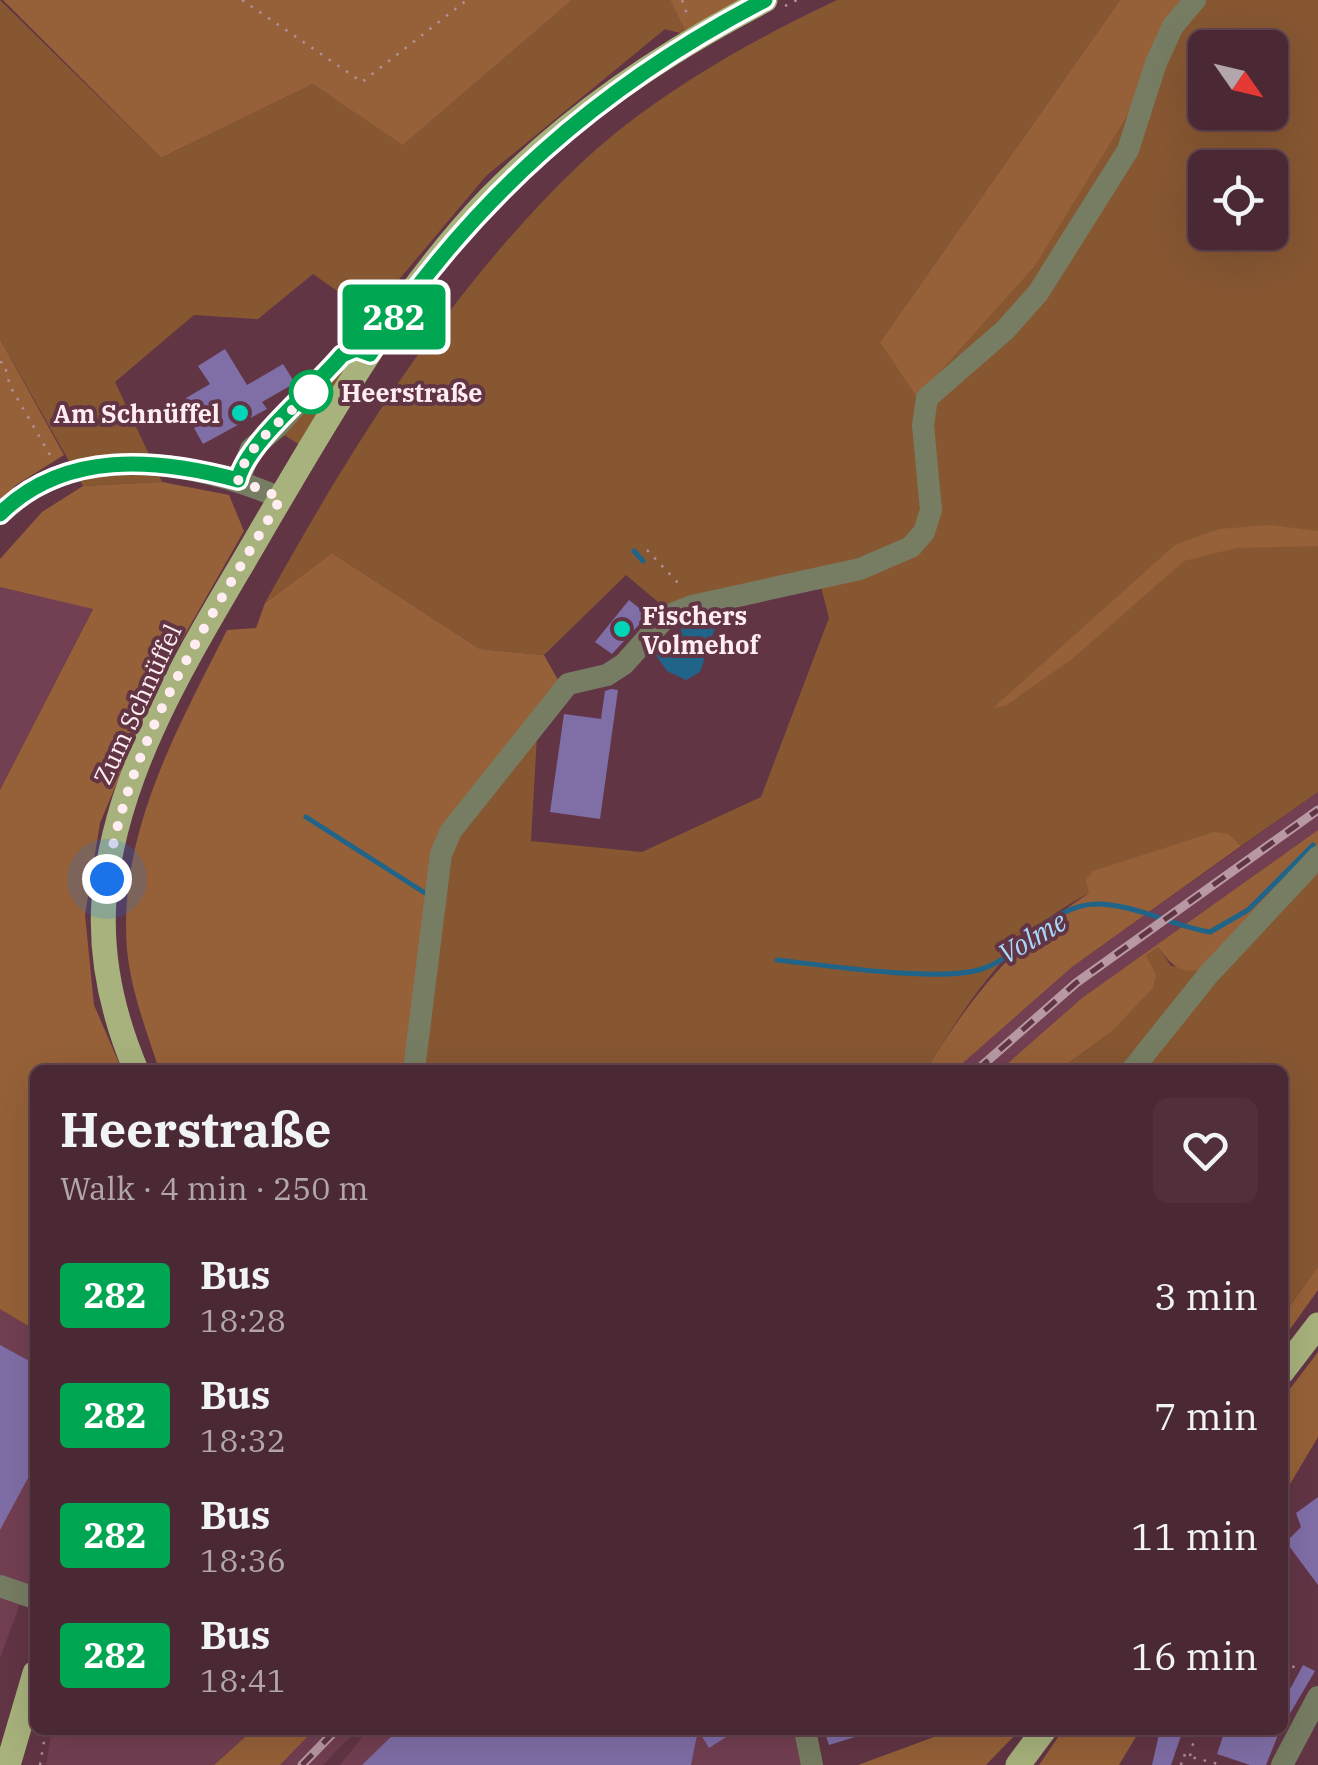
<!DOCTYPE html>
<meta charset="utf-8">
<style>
body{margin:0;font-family:"IBM Plex Serif",serif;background:#51303c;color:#f1f3f6;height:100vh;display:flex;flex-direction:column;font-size:38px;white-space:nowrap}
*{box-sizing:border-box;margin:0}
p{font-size:32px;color:#b2a6ac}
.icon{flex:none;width:55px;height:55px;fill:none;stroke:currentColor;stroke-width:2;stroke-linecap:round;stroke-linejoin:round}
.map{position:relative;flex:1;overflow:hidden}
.side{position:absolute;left:30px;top:1065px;width:1258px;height:670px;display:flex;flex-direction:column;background:#4a2834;border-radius:15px;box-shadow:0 10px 40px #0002,0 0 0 2px #61444f}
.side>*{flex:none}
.badge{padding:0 20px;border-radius:8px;font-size:35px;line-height:65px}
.needle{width:65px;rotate:124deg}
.fabs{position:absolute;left:1188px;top:30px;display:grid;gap:20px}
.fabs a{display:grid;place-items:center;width:100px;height:100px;border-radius:15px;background:#4a2834;box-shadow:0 10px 40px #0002,0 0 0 2px #61444f;font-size:50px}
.you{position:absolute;width:50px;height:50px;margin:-25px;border:8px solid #fff;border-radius:50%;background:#1a73e8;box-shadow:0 0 0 15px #1a73e833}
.map>.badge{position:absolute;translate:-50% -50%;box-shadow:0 0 0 5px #fff}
.round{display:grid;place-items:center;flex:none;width:105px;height:105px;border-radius:15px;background:#51303c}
.head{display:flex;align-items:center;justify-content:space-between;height:170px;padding:0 30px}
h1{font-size:48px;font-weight:700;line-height:75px}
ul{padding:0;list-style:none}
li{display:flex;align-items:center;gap:30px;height:120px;padding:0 30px}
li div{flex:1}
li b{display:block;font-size:38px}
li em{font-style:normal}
li .badge{min-width:110px;font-weight:700;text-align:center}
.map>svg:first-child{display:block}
</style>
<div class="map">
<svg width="1318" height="1765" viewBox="0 0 1318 1765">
<rect width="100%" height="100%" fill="#623545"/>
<path fill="#733f52" d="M0,587L93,608L0,790Z
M1318,792V830L1082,998L1000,1070H955L1072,967Z
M0,1309L35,1330V1563L0,1658Z
M52,1730H253L214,1765H46Z
M314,1730H357L323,1765H280Z
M368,1730H799L809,1765H340Z"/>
<path fill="#875732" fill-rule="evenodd" d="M0,0L161,158L313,84L404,144L572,0H670L687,35L665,29L486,176L370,314L313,274L258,319L194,315L115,382L162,482L83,486L0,339Z
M837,0H1120L880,342L1206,0H1318V792L1241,846L1229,834C1167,861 1095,881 1041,924C993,962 957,1019 926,1070H416L448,861L471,804L538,718L531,841L642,852L761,797L829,618L820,583L675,616L626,575L544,655L480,649L332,553L265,603C351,448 448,291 577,167C650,97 746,43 837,0ZM1205,48H1270V112H1205ZM1205,168H1270V232H1205Z
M349,363L300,445L281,433Z
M1318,865V1266L1283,1316L1282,1070H1140Z
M1158,947L1171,966L1205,969L1124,1070H1059L1110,1033L1146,956Z"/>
<path fill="#966138" d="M3,0H572L403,145L313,84L161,158Z
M670,0H754L687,35Z
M1120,0H1206L1183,25L1034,267L917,397L880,342Z
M0,339L64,455L16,485L0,502Z
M162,482L229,495L244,531L163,673L100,823L85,915L94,1005L122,1070H35V1330L0,1309V790L93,609L0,587V559L42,512L83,486Z
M1270,525L1318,531V546L1236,548L1184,561L1072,659L1005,706L993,708L1175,545L1219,529Z
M332,553L480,649L544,655L562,687L471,804L429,908L406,1070H159C147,1032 131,991 127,950C118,833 177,730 227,630L256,628L265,603Z
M1318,830V849L1205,969C1180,975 1172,966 1158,947L1146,956L1156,975L1153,988L1110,1033L1059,1070H1000L1082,998Z
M1214,832L1229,834L1241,846L1072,967L955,1070H926C971,996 1016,941 1089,893L1086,880L1093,871Z
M1318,1266V1290L1283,1339V1316Z
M1318,1352V1437L1283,1496V1398Z
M253,1730H314L280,1765H214Z
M953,1730H1020L986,1765H858Z
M1063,1730H1140L1119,1765H1039Z"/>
<path fill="#216489" d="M705,616L716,625L700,672L686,680L667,671L655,654L668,641L676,642L684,622Z"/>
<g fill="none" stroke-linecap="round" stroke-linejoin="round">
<path stroke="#216489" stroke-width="5" d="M634,551L643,561
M306,817L425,893
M777,960C824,965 939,983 982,969C1026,954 1049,903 1099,904C1136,905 1174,926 1210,932L1248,910L1313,845"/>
</g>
<path fill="#806ea7" d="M225,349L247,385L283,364L295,383L262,402L267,409L203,444L194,428L201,424L186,398L210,384L198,366Z
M629,600L648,615L612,654L595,642Z
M611,689L618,690L600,819L550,812L564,714L601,719L605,691Z
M0,1345L35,1364V1465L0,1530Z
M1318,1497V1585L1286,1542L1301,1527L1296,1513Z
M1303,1665L1315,1671L1282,1727V1704Z
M398,1730H737L709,1748L698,1730L691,1765H362Z
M824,1730H868V1733L829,1745Z
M1160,1730H1183L1171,1765H1152Z
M1225,1730H1280L1266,1765H1250L1217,1754Z"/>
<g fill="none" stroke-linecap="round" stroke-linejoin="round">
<path stroke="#af8f9a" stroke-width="2.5" stroke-dasharray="2.5 8" stroke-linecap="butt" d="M242,0L362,82L467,0
M682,0L688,17
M785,6L797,0
M0,362L4,363L10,386L53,460
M647,550L682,587
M1282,1664L1298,1668
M1190,1756L1195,1736
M40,1765L46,1730
M1181,1765L1183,1755L1222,1765"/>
<path stroke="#777d62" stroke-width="22" d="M239,480L251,449L277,427L342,355L356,349L370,355
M0,514C75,440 192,460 281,498
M414,1070L441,854L451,831L568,684L607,675L624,664L667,616L692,606L860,569L911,547L924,532L931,510L923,425L927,398L1005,330L1038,293L1128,150L1156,63L1173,26L1195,0
M1132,1070L1208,975L1318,857
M0,1586L35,1598
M805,1730L812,1765
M1282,1765L1318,1697"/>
<path stroke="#a7b27c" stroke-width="25" d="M136,1070C114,1018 100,958 104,900C115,764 197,643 263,528C330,414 398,294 490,198C571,115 663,53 765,0
M1282,1372L1318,1325
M8,1765L35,1673
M1018,1765L1044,1730"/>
<defs>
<path id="rail" d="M977,1070L1076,983L1318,810
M302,1765L336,1730"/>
</defs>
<use href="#rail" stroke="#b899a3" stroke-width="9"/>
<use href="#rail" stroke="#623545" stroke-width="5" stroke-dasharray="15" stroke-linecap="butt"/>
</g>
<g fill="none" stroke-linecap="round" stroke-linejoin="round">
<defs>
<path id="line" d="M0,514C64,450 157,458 238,480C247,442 314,389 342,355L356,349L370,354C471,199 601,85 765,0"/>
</defs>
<use href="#line" stroke="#fff" stroke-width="22"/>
<use href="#line" stroke="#00a651" stroke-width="15"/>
<path stroke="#ffedf2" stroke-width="10" stroke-dasharray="0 18" d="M107,879C127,739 212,617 281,498L238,480C248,442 285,419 311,392"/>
</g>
<circle fill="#fff" stroke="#00a651" stroke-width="5" cx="311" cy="392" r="20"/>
<g fill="#00d5b7" stroke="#623545" stroke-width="4">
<circle cx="240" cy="413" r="10"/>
<circle cx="622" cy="629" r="10"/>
</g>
<g text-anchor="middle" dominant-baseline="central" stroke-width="8" stroke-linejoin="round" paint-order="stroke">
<g font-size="25" font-weight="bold" fill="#ffedf2" stroke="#623545" text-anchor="start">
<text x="341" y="392">Heerstraße</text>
</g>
<g font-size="25" font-weight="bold" fill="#ffedf2" stroke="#623545" text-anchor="end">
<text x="220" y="413">Am Schnüffel</text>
<text x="642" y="615" text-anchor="start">Fischers<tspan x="642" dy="29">Volmehof</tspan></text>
</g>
<g font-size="25" fill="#ffedf2" stroke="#623545">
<text transform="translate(137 704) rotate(-65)">Zum Schnüffel</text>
</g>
<g font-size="28" font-style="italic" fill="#a6dafc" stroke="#623545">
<text transform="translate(1032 937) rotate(-31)">Volme</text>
</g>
</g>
</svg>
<div class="fabs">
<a><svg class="needle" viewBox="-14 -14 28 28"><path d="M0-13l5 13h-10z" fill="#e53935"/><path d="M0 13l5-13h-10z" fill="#b2a6ac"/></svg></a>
<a><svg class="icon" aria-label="locate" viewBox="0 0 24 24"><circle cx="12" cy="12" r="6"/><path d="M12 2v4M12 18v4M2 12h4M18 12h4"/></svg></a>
</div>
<div class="you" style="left:107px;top:879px"></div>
<b class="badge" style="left:394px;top:317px;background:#00a651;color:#fff">282</b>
<section class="side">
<div class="head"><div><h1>Heerstraße</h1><p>Walk · 4 min · 250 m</p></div><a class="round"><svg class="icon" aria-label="heart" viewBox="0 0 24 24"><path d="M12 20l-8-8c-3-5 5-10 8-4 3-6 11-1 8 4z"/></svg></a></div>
<ul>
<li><span class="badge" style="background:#00a651;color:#fff">282</span><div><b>Bus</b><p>18:28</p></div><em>3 min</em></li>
<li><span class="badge" style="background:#00a651;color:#fff">282</span><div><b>Bus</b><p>18:32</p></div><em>7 min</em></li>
<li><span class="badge" style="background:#00a651;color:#fff">282</span><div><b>Bus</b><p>18:36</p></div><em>11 min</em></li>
<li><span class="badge" style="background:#00a651;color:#fff">282</span><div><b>Bus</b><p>18:41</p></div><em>16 min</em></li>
</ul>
</section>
</div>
